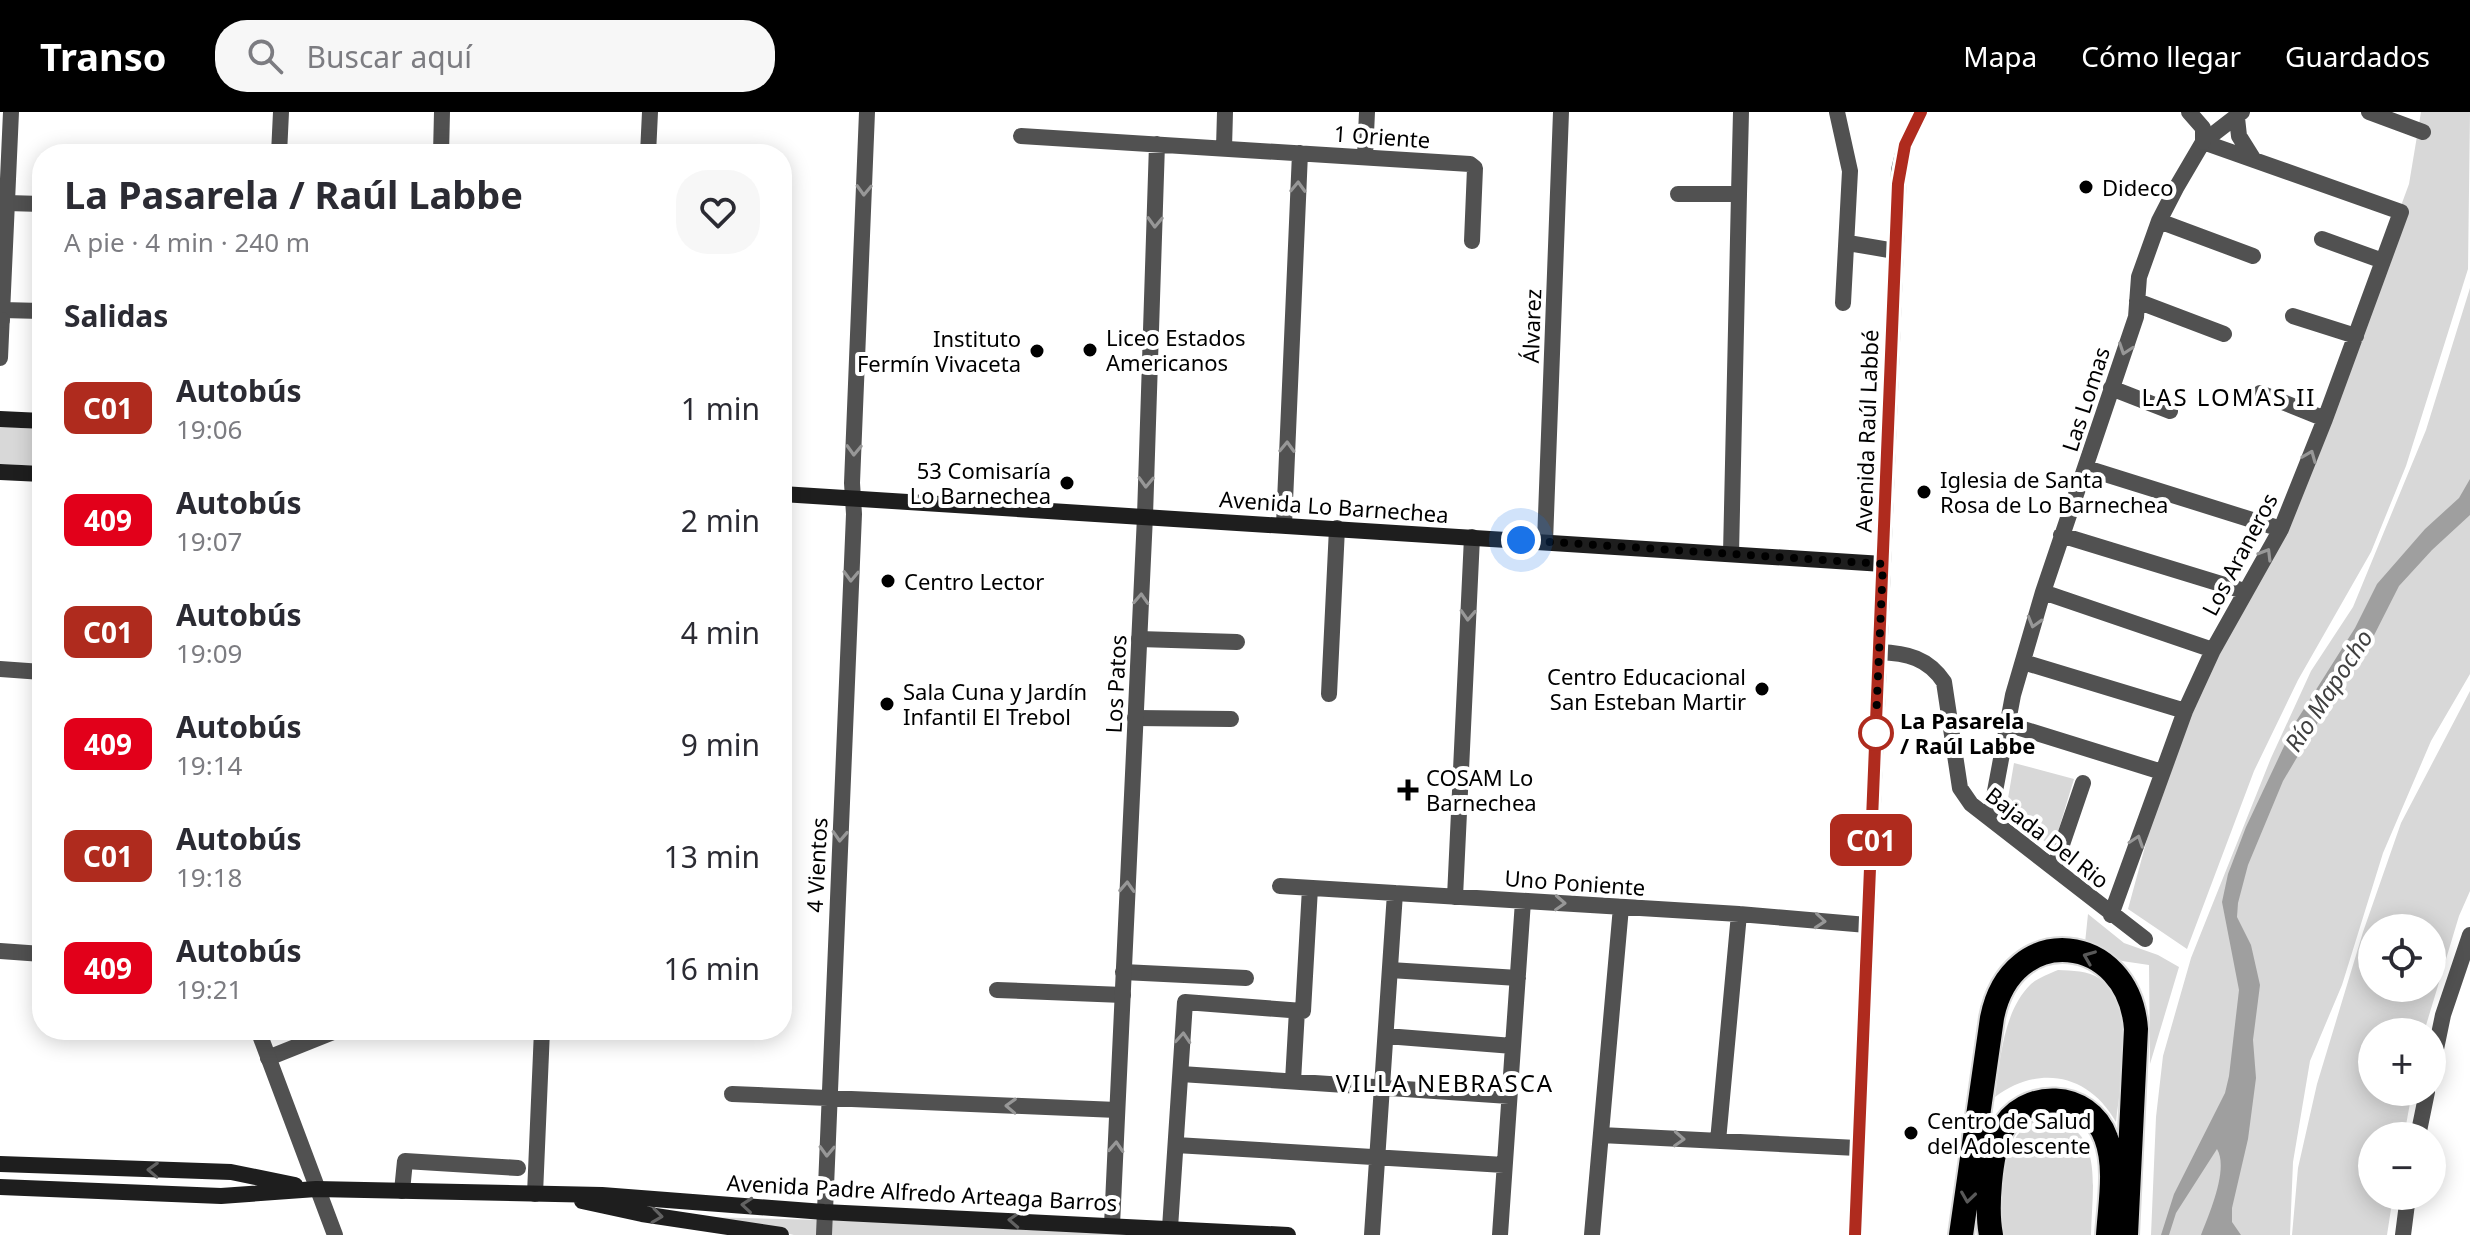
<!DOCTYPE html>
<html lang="es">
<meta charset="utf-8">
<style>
body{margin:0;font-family:"Noto Sans",sans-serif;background:#f7f7f7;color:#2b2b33;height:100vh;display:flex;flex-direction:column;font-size:30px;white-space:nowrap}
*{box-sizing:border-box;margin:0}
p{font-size:26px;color:#7c7c81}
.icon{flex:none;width:44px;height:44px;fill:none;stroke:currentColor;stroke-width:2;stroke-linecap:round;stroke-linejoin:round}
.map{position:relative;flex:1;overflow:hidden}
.panel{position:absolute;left:32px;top:32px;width:760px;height:896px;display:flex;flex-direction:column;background:#fff;border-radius:32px;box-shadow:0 4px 20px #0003}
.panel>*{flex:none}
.badge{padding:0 16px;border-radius:12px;font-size:28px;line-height:52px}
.fabs{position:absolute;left:2358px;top:802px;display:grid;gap:16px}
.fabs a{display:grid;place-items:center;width:88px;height:88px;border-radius:50%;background:#fff;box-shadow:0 4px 20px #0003;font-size:40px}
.you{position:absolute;width:40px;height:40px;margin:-20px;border:6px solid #fff;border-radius:50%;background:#1a73e8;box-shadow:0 0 0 12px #1a73e833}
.map>.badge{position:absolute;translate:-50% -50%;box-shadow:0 0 0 4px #fff}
h2{padding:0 32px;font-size:30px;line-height:72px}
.round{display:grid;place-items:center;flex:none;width:84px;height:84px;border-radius:32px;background:#f7f7f7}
.head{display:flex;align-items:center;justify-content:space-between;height:136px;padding:0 32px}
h1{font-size:38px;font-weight:700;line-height:60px}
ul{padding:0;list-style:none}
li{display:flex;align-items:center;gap:24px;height:112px;padding:0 32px}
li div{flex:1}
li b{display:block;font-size:30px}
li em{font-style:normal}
li .badge{min-width:88px;font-weight:700;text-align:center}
header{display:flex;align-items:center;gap:48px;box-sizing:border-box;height:112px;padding:0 40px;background:#000;color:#fff}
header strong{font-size:38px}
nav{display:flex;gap:44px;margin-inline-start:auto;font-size:28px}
.search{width:560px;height:72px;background:#f7f7f7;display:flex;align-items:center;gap:20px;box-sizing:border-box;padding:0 28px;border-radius:32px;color:#7c7c81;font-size:30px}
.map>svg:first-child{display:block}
</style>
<header>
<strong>Transo</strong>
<div class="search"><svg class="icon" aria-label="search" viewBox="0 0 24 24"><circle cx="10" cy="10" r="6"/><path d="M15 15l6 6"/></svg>Buscar aquí</div>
<nav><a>Mapa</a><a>Cómo llegar</a><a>Guardados</a></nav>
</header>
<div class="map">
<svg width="2470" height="1123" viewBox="0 0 2470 1123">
<rect width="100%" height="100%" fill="#fff"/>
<path fill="#d8d8d8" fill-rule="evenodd" d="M2421,0H2470L2468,157L2406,354L2371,440L2298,568L2254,659L2187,837L2128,797L2176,621L2293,387L2409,72Z
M2470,176V562L2431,629L2383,741L2342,873L2310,949L2293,1050L2290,1123H2151L2156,1005L2163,944L2191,846L2271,646L2311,559L2353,495L2426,318Z
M0,314L42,318V354L0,352Z
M2470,579V779L2459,804L2424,920H2372V980H2412L2404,1024H2372V1084H2393L2387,1123H2292L2298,1056L2317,972L2363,820L2401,711ZM2372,816H2432V876H2372Z
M2014,651L2074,667L2053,736L2006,698Z
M2088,802L2124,831L2158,843L2179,855L2150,952L2149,853L2122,849L2103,837L2085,831Z
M2058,858C2072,859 2088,858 2100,867C2138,895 2120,970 2116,1010C2089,962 2039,952 1995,985C2000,949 2003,900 2030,873C2037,866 2049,862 2058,858Z
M2036,1006C2107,1007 2092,1072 2091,1123H1999C2000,1082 1997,1030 2036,1006Z
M704,1105L904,1110L1139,1123H794Z"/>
<path fill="#9f9f9f" d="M2470,367V403L2432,438L2399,474L2361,549L2321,605L2283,669L2248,753L2238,791L2237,805L2251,833L2260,873L2253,928L2256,966L2248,1027L2232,1096V1110L2241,1123H2201C2209,1102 2229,1057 2217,1037L2176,1101L2169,1123H2161L2174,1082L2225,981L2229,964L2239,878L2222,790L2228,762L2246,715L2295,611L2355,516L2377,472L2425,417L2459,386Z"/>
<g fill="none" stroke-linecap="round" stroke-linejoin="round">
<defs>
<path id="motorway" d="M1961,1123L1992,906C2011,808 2129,820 2136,917L2126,1123
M1991,1123C1986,1098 1990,1043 2001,1020C2023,976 2089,978 2106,1026C2117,1055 2110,1092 2108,1123"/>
</defs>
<use href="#motorway" stroke="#dbdbdb" stroke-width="28"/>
<path stroke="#515151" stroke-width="16" d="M1837,0L1850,59L1843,191
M2369,0L2423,20
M2237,6L2239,24L2254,48
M1021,24L1470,52L1475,56L1472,129
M1224,36L1225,0
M279,42L281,0
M441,42L442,0
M648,42L650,0
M1365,44L1367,0
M1678,82H1739L1731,442
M1739,82L1741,0
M7,91L42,92
M2159,109L2253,144
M2322,127L2383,149
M1848,131L1895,139
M2137,189L2224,222
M2,198L42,199
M2293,204L2356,224
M0,246L11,0
M2111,276L2170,299
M2260,281L2325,307
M2086,356L2281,417
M1145,404L1157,32
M1284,413L1300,41
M2061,423L2244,479
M1545,430L1561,0
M2043,480L2213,538
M1139,527L1237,530
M1879,540C1907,541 1928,546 1944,570L1960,676L1971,692L2145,827
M2023,550L2185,599
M0,557L42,560
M1329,582L1337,416
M1135,606L1231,607
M2007,612L2162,660
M1990,706L2013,583L2043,480L2136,205L2139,165L2159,109L2176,76L2203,30L2242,0
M2054,756L2083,671
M1280,774L1739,802L1867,813
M1455,785L1472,425
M2111,803L2185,599L2213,538L2281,417L2325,307L2401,100L2203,30
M0,839L42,842
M1390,858L1518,866
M1123,860L1246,866
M997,878L1123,883
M1386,924L1513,934
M268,946L338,918
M2432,956L2443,903L2470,823
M1181,962L1509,984
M1293,969L1297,898
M732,982L1117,998
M1601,1023L1857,1036
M2418,1024L2427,980
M1718,1029L1739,802
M1176,1033L1504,1053
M402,1079L405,1049L518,1056
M535,1082L542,918
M1170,1116L1185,890L1303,899L1310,776
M824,1123L854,402L852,371L867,0
M1372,1123L1395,781
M1500,1123L1523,789
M1592,1123L1621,795
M2403,1123L2408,1084"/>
<path stroke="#515151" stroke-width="16" d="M2189,0L2203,16V30
M0,208H2
M1883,452L1899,58L1905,33L1921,0
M258,918L335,1123
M1112,1113L1145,404"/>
<path stroke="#1e1e1e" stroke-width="16" d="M0,307L42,309
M0,360L42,362
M782,382L1883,452L1855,1123
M0,1052L231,1060L295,1073
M0,1075L221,1084L316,1077L602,1083L824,1100L1288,1123
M582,1089L642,1102L781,1123"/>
<use href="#motorway" stroke="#000" stroke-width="24"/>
</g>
<defs><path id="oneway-chevron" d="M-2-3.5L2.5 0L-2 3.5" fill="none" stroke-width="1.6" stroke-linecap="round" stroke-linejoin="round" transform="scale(2)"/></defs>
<g stroke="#979797">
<use href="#oneway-chevron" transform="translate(1298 75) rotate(-88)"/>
<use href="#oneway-chevron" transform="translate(864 78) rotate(92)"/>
<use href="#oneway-chevron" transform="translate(1155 110) rotate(92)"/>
<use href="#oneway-chevron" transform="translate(2125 237) rotate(109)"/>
<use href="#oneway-chevron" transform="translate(1287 335) rotate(-88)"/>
<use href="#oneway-chevron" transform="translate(854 338) rotate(92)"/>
<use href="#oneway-chevron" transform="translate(2310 344) rotate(-68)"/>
<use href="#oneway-chevron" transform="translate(1146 370) rotate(92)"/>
<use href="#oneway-chevron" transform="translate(2266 442) rotate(-59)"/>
<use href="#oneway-chevron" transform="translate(851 464) rotate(92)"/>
<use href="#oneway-chevron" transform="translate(1141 487) rotate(-87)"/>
<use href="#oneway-chevron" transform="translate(1468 503) rotate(93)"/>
<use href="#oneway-chevron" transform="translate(2034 510) rotate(106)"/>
<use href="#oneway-chevron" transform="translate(840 724) rotate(93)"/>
<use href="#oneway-chevron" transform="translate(2137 729) rotate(-71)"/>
<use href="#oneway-chevron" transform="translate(1127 775) rotate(-87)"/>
<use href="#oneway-chevron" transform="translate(1560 791) rotate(3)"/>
<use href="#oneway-chevron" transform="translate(1820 809) rotate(5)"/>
<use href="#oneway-chevron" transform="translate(1183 926) rotate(-86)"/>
<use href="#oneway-chevron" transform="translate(1011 994) rotate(-178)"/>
<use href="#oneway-chevron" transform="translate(1679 1027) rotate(3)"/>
<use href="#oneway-chevron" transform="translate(1116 1035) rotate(-87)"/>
<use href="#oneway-chevron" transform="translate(827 1039) rotate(92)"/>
</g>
<g stroke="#595959">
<use href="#oneway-chevron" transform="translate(2089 845) rotate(-158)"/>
<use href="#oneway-chevron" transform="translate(1968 1085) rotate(98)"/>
</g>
<g stroke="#626262">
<use href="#oneway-chevron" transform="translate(153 1058) rotate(-178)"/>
<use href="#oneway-chevron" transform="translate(747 1093) rotate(-175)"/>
<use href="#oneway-chevron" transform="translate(657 1104) rotate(8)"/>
<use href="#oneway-chevron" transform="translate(1014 1108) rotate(-177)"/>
</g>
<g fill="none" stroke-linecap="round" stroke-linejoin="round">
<defs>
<path id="line" d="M1855,1123L1898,72L1905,33L1921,0"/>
</defs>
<use href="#line" stroke="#fff" stroke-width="18"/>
<use href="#line" stroke="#af2b1e" stroke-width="12"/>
<path stroke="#000" stroke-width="8" stroke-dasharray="0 14.4" d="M1521,428L1883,452L1875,631L1876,621"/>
</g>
<g fill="#000" stroke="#fff" stroke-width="3">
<circle cx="2086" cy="75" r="8"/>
<circle cx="1090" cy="238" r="8"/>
<circle cx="1037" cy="239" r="8"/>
<circle cx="1067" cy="371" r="8"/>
<circle cx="1924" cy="380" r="8"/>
<circle cx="888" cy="469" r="8"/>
<circle cx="1762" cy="577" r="8"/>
<circle cx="887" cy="592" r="8"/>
<path d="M1404 666h8v8h8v8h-8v8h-8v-8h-8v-8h8z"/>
<circle cx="1911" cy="1021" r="8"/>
</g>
<circle fill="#fff" stroke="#af2b1e" stroke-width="4" cx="1876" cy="621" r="16"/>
<g text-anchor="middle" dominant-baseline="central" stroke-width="8" stroke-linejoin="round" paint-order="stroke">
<g font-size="22" fill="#000" stroke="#fff">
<text transform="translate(1382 24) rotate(4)">1 Oriente</text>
<text transform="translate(1531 214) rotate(-88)">Álvarez</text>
<text transform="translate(2085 287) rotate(-72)">Las Lomas</text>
<text transform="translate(1866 319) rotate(-88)">Avenida Raúl Labbé</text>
<text transform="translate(1334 394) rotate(4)">Avenida Lo Barnechea</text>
<text transform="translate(2239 442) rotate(-62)">Los Araneros</text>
<text transform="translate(1115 572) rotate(-87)">Los Patos</text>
<text transform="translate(2048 725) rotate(38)">Bajada Del Rio</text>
<text transform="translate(816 753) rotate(-87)">4 Vientos</text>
<text transform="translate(1575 770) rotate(4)">Uno Poniente</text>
<text transform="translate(922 1080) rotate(3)">Avenida Padre Alfredo Arteaga Barros</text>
</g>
<g font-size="22" fill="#000" stroke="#fff" text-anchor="start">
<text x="2102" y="75">Dideco</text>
<text x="1106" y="225">Liceo Estados<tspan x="1106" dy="25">Americanos</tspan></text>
<text x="1021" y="226" text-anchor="end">Instituto<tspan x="1021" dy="25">Fermín Vivaceta</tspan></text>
<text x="1051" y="358" text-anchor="end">53 Comisaría<tspan x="1051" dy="25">Lo Barnechea</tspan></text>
<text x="1940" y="367">Iglesia de Santa<tspan x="1940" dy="25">Rosa de Lo Barnechea</tspan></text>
<text x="904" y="469">Centro Lector</text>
<text x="1746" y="564" text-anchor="end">Centro Educacional<tspan x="1746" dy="25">San Esteban Martir</tspan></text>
<text x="903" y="579">Sala Cuna y Jardín<tspan x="903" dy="25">Infantil El Trebol</tspan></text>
<text x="1426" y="665">COSAM Lo<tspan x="1426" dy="25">Barnechea</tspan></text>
<text x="1927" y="1008">Centro de Salud<tspan x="1927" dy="25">del Adolescente</tspan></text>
</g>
<g font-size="22" font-weight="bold" fill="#000" stroke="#fff" text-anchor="start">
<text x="1900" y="608">La Pasarela<tspan x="1900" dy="25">/ Raúl Labbe</tspan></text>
</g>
<g font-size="24" letter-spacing="2" fill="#000" stroke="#fff">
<text x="2229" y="284">LAS LOMAS II</text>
<text x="1445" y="970">VILLA NEBRASCA</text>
</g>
<g font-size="24" font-style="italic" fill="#404040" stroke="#fff">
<text transform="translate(2328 578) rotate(-57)">Río Mapocho</text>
</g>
</g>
</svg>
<div class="fabs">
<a><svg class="icon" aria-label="locate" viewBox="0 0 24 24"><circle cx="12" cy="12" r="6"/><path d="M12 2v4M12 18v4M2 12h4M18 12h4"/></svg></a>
<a>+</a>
<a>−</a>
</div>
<div class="you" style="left:1521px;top:428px"></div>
<b class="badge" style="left:1871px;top:728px;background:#af2b1e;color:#fff">C01</b>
<section class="panel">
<div class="head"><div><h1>La Pasarela / Raúl Labbe</h1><p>A pie · 4 min · 240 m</p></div><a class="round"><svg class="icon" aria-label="heart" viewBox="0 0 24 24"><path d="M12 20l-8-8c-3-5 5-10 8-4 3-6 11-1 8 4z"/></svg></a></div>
<h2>Salidas</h2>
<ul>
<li><span class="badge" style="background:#af2b1e;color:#fff">C01</span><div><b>Autobús</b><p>19:06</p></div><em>1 min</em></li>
<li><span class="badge" style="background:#e2001a;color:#fff">409</span><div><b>Autobús</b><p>19:07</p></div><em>2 min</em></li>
<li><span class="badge" style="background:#af2b1e;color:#fff">C01</span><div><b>Autobús</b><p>19:09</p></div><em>4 min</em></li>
<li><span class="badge" style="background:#e2001a;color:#fff">409</span><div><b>Autobús</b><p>19:14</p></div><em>9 min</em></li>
<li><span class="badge" style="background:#af2b1e;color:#fff">C01</span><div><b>Autobús</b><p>19:18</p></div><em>13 min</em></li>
<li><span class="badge" style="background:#e2001a;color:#fff">409</span><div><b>Autobús</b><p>19:21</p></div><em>16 min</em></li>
</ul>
</section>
</div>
